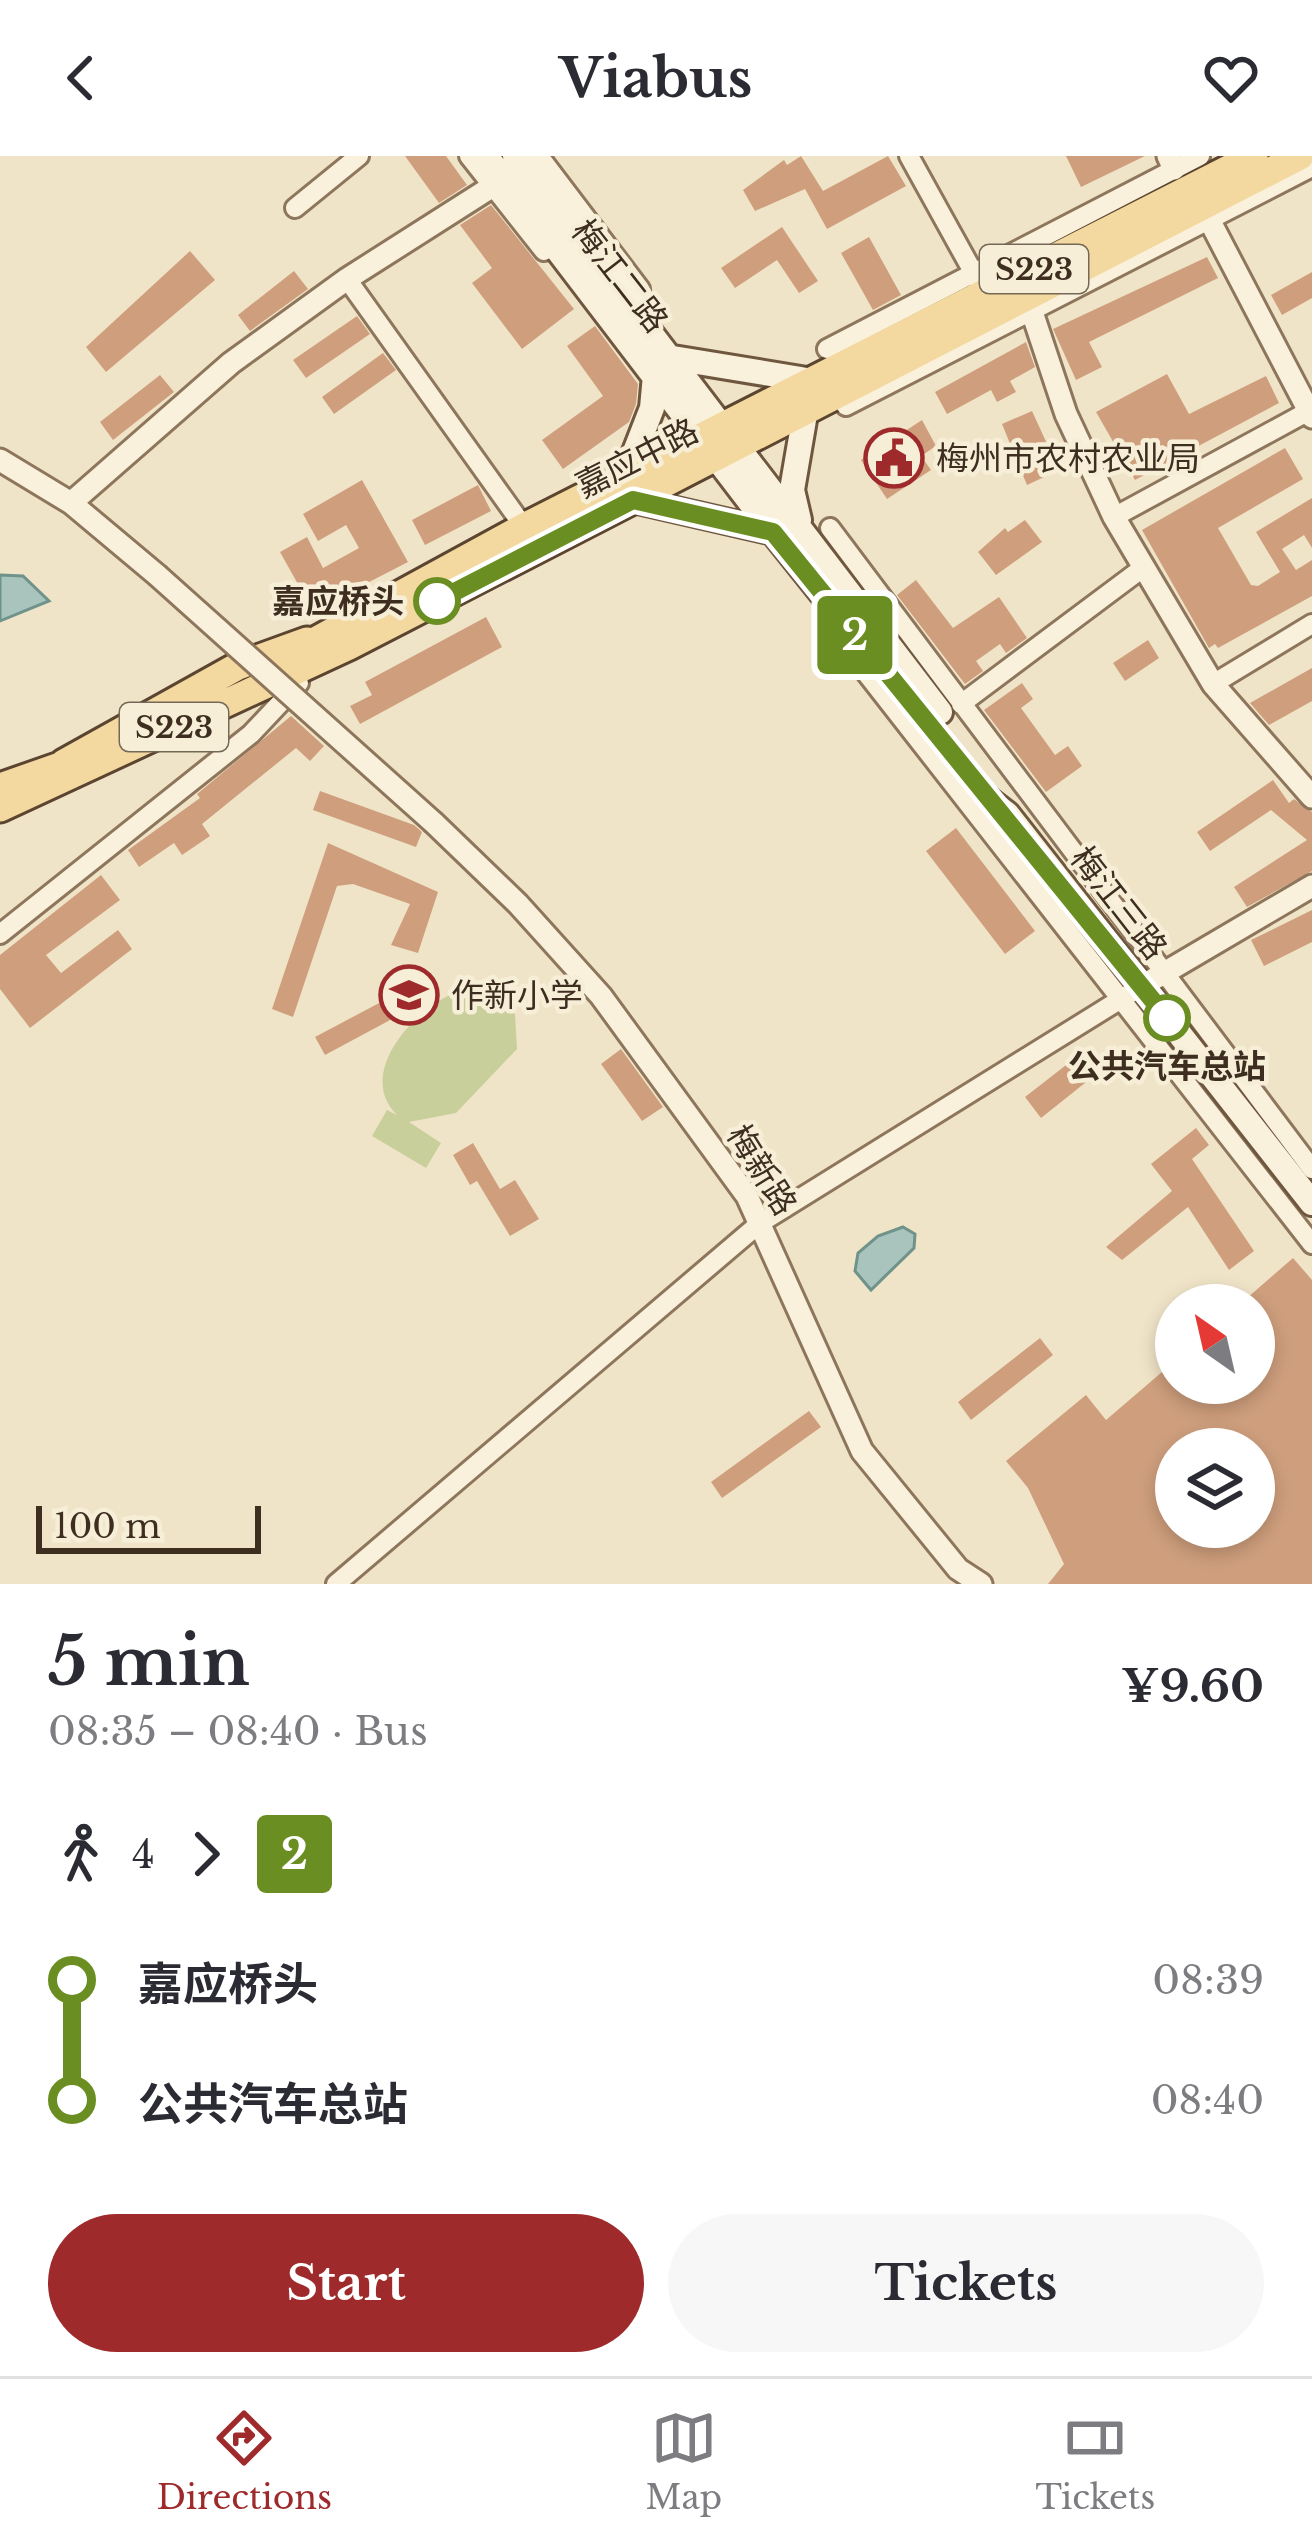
<!DOCTYPE html>
<meta charset="utf-8">
<style>
body{margin:0;font-family:"Libre Baskerville","Noto Sans SC",serif;background:#f7f7f7;color:#2b2b33;height:100vh;display:flex;flex-direction:column;font-size:45px;white-space:nowrap}
*{box-sizing:border-box;margin:0}
p{font-size:39px;color:#7c7c81}
.icon{flex:none;width:66px;height:66px;fill:none;stroke:currentColor;stroke-width:2;stroke-linecap:round;stroke-linejoin:round}
.map{position:relative;height:1428px;overflow:hidden}
.drawer{display:flex;flex-direction:column;background:#fff;flex:1}
.drawer>*{flex:none}
.badge{padding:0 24px;border-radius:9px;font-size:42px;line-height:78px}
.needle{width:78px;rotate:326deg}
.controls{position:absolute;left:1155px;top:1128px;display:grid;gap:24px}
.controls a{display:grid;place-items:center;width:120px;height:120px;border-radius:50%;background:#fff;box-shadow:0 6px 18px #0003;font-size:60px}
.scale{position:absolute;left:36px;bottom:30px;width:225px;box-sizing:border-box;padding-left:12px;border:6px solid #3d2e20;border-top:0;font-size:33px;line-height:42px;white-space:nowrap;color:#3d2e20;-webkit-text-stroke:9px #f7eed8;paint-order:stroke}
.map>.badge{position:absolute;translate:-50% -50%;box-shadow:0 0 0 6px #fff}
.legs{display:flex;align-items:center;gap:18px;height:132px;padding:0 48px;font-size:39px}
.legs p{margin-inline-start:auto}
.headline{display:flex;align-items:center;justify-content:space-between;height:204px;padding:0 48px}
h1{font-size:66px;font-weight:700;line-height:90px}
.action{display:flex;gap:24px;margin-top:auto;padding:24px 48px}
.action a{flex:1;height:138px;border-radius:72px;background:#9e2a2b;color:#fff;font-size:48px;font-weight:700;line-height:138px;text-align:center}
.action a+a{background:#f7f7f7;color:#2b2b33}
ul{padding:0 48px;list-style:none}
li{display:flex;align-items:center;gap:42px;height:120px;font-size:45px}
li i{display:grid;place-items:center;width:18px;height:100%;margin:0 15px;background:currentColor}
li i::after{content:'';width:30px;height:30px;margin:-15px;border:9px solid;border-radius:50%;background:#fff}
li p{margin-inline-start:auto}
li:first-child i{background:linear-gradient(#0000 50%,currentColor 0)}
li:last-child i{background:linear-gradient(currentColor 50%,#0000 0)}
header{display:flex;justify-content:space-between;align-items:center;height:156px;padding:0 48px;background:#fff;font-size:54px;font-weight:700}
.dock{display:flex;justify-content:space-around;align-items:center;height:168px;border-top:3px solid #e1e1e2;background:#fff;font-size:33px;color:#7c7c81}
.dock a{display:grid;justify-items:center;gap:6px}
.dock .on{color:#9e2a2b}
.map>svg:first-child{display:block}
</style>
<header><svg class="icon" aria-label="back" viewBox="0 0 24 24"><path d="M15 5l-7 7 7 7"/></svg>Viabus<svg class="icon" aria-label="heart" viewBox="0 0 24 24"><path d="M12 20l-8-8c-3-5 5-10 8-4 3-6 11-1 8 4z"/></svg></header>
<div class="map">
<svg width="1312" height="1428" viewBox="0 0 1312 1428">
<rect width="100%" height="100%" fill="#f0e4c8"/>
<path fill="#c9cf9b" d="M480,830L515,858L517,893L456,957L409,966L441,987L426,1012L372,980L387,954L397,959C348,911 436,830 480,830Z"/>
<path fill="#a9c4bc" stroke="#6f938a" stroke-width="3" d="M0,419L23,420L49,445L0,465Z
M903,1071L915,1078L914,1092L871,1134L855,1115L858,1097L878,1080Z"/>
<path fill="#cf9f7d" fill-rule="evenodd" d="M405,0H446L467,29L439,47Z
M801,0L823,35L888,0L906,30L827,73L805,33L755,55L743,34L784,4L787,9Z
M1066,0H1145L1081,31Z
M491,49L574,153L522,193L472,127L492,112L460,69Z
M782,71L818,125L799,137L777,104L735,132L721,112Z
M869,81L901,139L873,154L841,97Z
M190,95L215,124L106,216L86,191Z
M1207,101L1218,122L1089,186L1102,211L1076,224L1053,173Z
M294,115L308,133L250,175L238,159Z
M1312,116V142L1282,159L1271,139Z
M357,160L370,178L306,222L293,204Z
M595,170L638,228L636,248L629,266L563,313L542,284L603,240L567,190Z
M1026,186L1035,211L1010,225L1016,236L997,246L991,234L947,258L935,236Z
M383,197L396,214L334,258L322,241Z
M1167,218L1189,258L1266,220L1279,247L1135,324L1096,256Z
M160,219L174,236L113,284L100,266Z
M1032,255L1059,314L1027,329L1002,268Z
M922,264L936,290L921,300L931,314L887,343L861,304Z
M1285,292L1303,323L1218,372L1251,429L1258,430L1280,416L1256,376L1312,342V392L1304,379L1282,393L1296,414L1312,404V440L1218,492L1215,488L1209,492L1142,374Z
M362,324L408,406L313,455L280,396L307,381L323,412L359,392L346,369L318,385L303,358Z
M478,329L491,355L425,389L412,364Z
M1025,364L1042,386L996,419L978,396L1005,372L1008,376Z
M916,424L953,472L999,441L1027,482L1006,497L1000,488L976,505L983,515L965,528L897,439Z
M486,461L502,491L360,568L350,550L372,539L365,526Z
M1148,484L1159,502L1125,525L1113,507Z
M1312,512V545L1269,569L1250,547Z
M1022,527L1033,543L1021,552L1055,599L1068,590L1082,610L1046,636L984,554Z
M291,560L324,590L310,605L296,592L202,668L210,680L182,699L174,687L139,711L128,694L200,642L197,638Z
M1273,624L1289,647L1294,643L1312,656V715L1247,751L1234,731L1307,684L1271,654L1210,695L1197,676Z
M320,635L414,669L422,676L416,691L313,654Z
M956,672L1035,775L1005,798L926,695Z
M328,687L438,736L418,797L391,789L410,748L353,728L337,730L293,861L272,853Z
M101,719L120,744L46,799L61,817L118,774L132,793L30,872L0,833V799Z
M1312,754V786L1264,810L1251,784Z
M398,837L407,855L325,899L315,881Z
M621,893L663,951L642,965L601,908Z
M1084,895L1100,915L1041,962L1025,941Z
M1196,972L1209,989L1192,1003L1254,1095L1229,1114L1188,1051L1122,1104L1106,1091L1172,1035L1151,1008Z
M473,987L500,1033L515,1024L539,1063L510,1080L477,1025L470,1029L453,999Z
M1293,1102L1312,1124V1428H1048L1064,1408L1028,1332L1006,1305L1086,1239L1106,1264L1176,1204V1227H1254V1149H1239ZM1176,1293H1254V1371H1176Z
M1040,1182L1053,1199L971,1264L958,1246Z
M809,1255L821,1271L722,1342L711,1326Z"/>
<g fill="none" stroke-linecap="round" stroke-linejoin="round">
<defs>
<path id="minor" d="M469,0L544,95
M539,0L640,133L643,165
M909,0L977,123
M295,52L359,0
M347,123L524,371
M827,193L1200,0
M846,250L1312,11
M1114,361L1309,255
M830,372L1312,1013
M845,490L1312,1088
M1213,528L1312,468
M961,548L1144,411
M0,778L251,578L299,527
M336,1428L760,1067L1142,830"/>
<path id="tertiary" d="M1168,0L1174,13
M1202,50L1312,261
M1033,159L1066,258L1114,361L1213,528L1312,641
M0,304L71,347L157,419
M71,347L231,207L347,123L493,30L509,29
M434,667L518,748L601,840L747,1040L862,1295L958,1413L981,1428
M1142,830L1312,730"/>
<path id="secondary" d="M486,0L773,376L985,641L1007,658L1312,1047
M515,0L940,556
M673,202L813,225
M626,319L652,252L655,219
M633,344L773,376
M799,364L792,334L805,258"/>
<path id="primary" d="M293,497L524,371L1254,0
M64,607L238,510L307,485
M0,631L60,610
M0,652L349,490L1300,0"/>
</defs>
<use href="#minor" stroke="#8d765c" stroke-width="24"/>
<use href="#tertiary" stroke="#8d765c" stroke-width="27"/>
<use href="#secondary" stroke="#6f573f" stroke-width="30"/>
<use href="#primary" stroke="#5b4430" stroke-width="33"/>
<use href="#minor" stroke="#faf1dc" stroke-width="18"/>
<use href="#tertiary" stroke="#faf1dc" stroke-width="21"/>
<use href="#secondary" stroke="#faf1dc" stroke-width="24"/>
<use href="#primary" stroke="#f3d9a0" stroke-width="27"/>
<defs>
<path id="tertiary-bridge" d="M157,419L434,667"/>
</defs>
<use href="#tertiary-bridge" stroke="#8d765c" stroke-width="27" stroke-linecap="butt"/>
<use href="#tertiary-bridge" stroke="#faf1dc" stroke-width="21"/>
</g>
<g fill="none" stroke-linecap="round" stroke-linejoin="round">
<defs>
<path id="line-1" d="M437,445L633,344L773,376L1167,862"/>
</defs>
<use href="#line-1" stroke="#fff" stroke-width="27"/>
<use href="#line-1" stroke="#6b8e23" stroke-width="18"/>
</g>
<defs>
<symbol id="civic-ring" viewBox="-11 -11 22 22"><circle r="9.5" fill="#f7eed8" stroke="#9e2a2b" stroke-width="1.5"/><path d="M-.6-6.5H3V-4.5H.6V-3L4-1V1h2V6H-6V1h2V-1L-.6-3ZM-1.2 2.5V6h2.4V2.5Z" fill="#9e2a2b"/></symbol>
<symbol id="school-ring" viewBox="-11 -11 22 22"><circle r="9.5" fill="#f7eed8" stroke="#9e2a2b" stroke-width="1.5"/><path d="M0-5L7-2L0 1L-7-2ZM-4 1L0 2.5L4 1V4Q0 6-4 4Z" fill="#9e2a2b"/></symbol>
</defs>
<g fill-rule="evenodd">
<use href="#civic-ring" x="861" y="269" width="66" height="66"/>
<use href="#school-ring" x="376" y="806" width="66" height="66"/>
</g>
<g fill="#fff" stroke="#6b8e23" stroke-width="6">
<circle cx="437" cy="445" r="21"/>
<circle cx="1167" cy="862" r="21"/>
</g>
<g text-anchor="middle" dominant-baseline="central" stroke-width="9" stroke-linejoin="round" paint-order="stroke">
<g fill="#f7eed8" stroke="#756857" stroke-width="3">
<rect x="980" y="89" width="108" height="48" rx="9"/>
<rect x="120" y="547" width="108" height="48" rx="9"/>
</g>
<g font-size="30" font-weight="bold" fill="#3d2e20">
<text x="1034" y="113">S223</text>
<text x="174" y="571">S223</text>
</g>
<g font-size="33" fill="#3d2e20" stroke="#f7eed8">
<text transform="translate(620 120) rotate(52)">梅江二路</text>
<text transform="translate(637 302) rotate(-27)">嘉应中路</text>
<text transform="translate(1119 747) rotate(52)">梅江三路</text>
<text transform="translate(762 1014) rotate(58)">梅新路</text>
</g>
<g font-size="33" fill="#3d2e20" stroke="#f7eed8" text-anchor="start">
<text x="936" y="302">梅州市农村农业局</text>
<text x="451" y="839">作新小学</text>
</g>
<g font-size="33" font-weight="bold" fill="#3d2e20" stroke="#f7eed8" text-anchor="end">
<text x="404" y="445">嘉应桥头</text>
<text x="1167" y="910" text-anchor="middle">公共汽车总站</text>
</g>
</g>
</svg>
<div class="controls">
<a><svg class="needle" viewBox="-14 -14 28 28"><path d="M0-13l5 13h-10z" fill="#e53935"/><path d="M0 13l5-13h-10z" fill="#7c7c81"/></svg></a>
<a><svg class="icon" aria-label="layers" viewBox="0 0 24 24"><path d="M12 4l9 5-9 5-9-5zM3 14l9 5 9-5"/></svg></a>
</div>
<div class="scale">100 m</div>
<b class="badge" style="left:855px;top:479px;background:#6b8e23;color:#fff">2</b>
</div>
<section class="drawer">
<div class="headline"><div><h1>5 min</h1><p>08:35 – 08:40 · Bus</p></div><b>¥9.60</b></div>
<div class="legs"><svg class="icon" aria-label="walk" viewBox="0 0 24 24"><circle cx="13" cy="4" r="2"/><path d="M13 8l-2 6 4 7M11 14l-3 7M7 12l3-4h3l4 4"/></svg>4<svg class="icon" aria-label="forward" viewBox="0 0 24 24"><path d="M9 5l7 7-7 7"/></svg><b class="badge" style="background:#6b8e23;color:#fff">2</b></div>
<ul>
<li><i style="color:#6b8e23"></i><b>嘉应桥头</b><p>08:39</p></li>
<li><i style="color:#6b8e23"></i><b>公共汽车总站</b><p>08:40</p></li>
</ul>
<div class="action"><a>Start</a><a>Tickets</a></div>
</section>
<nav class="dock">
<a class="on"><svg class="icon" aria-label="directions" viewBox="0 0 24 24"><path d="M12 3l9 9-9 9-9-9zM9 14v-3h6M13 9l2 2-2 2"/></svg>Directions</a>
<a><svg class="icon" aria-label="map" viewBox="0 0 24 24"><path d="M3 6l6-2 6 2 6-2v14l-6 2-6-2-6 2zM9 4v14M15 6v14"/></svg>Map</a>
<a><svg class="icon" aria-label="tickets" viewBox="0 0 24 24"><path d="M3 7h18v10H3zM15 7v10"/></svg>Tickets</a>
</nav>
